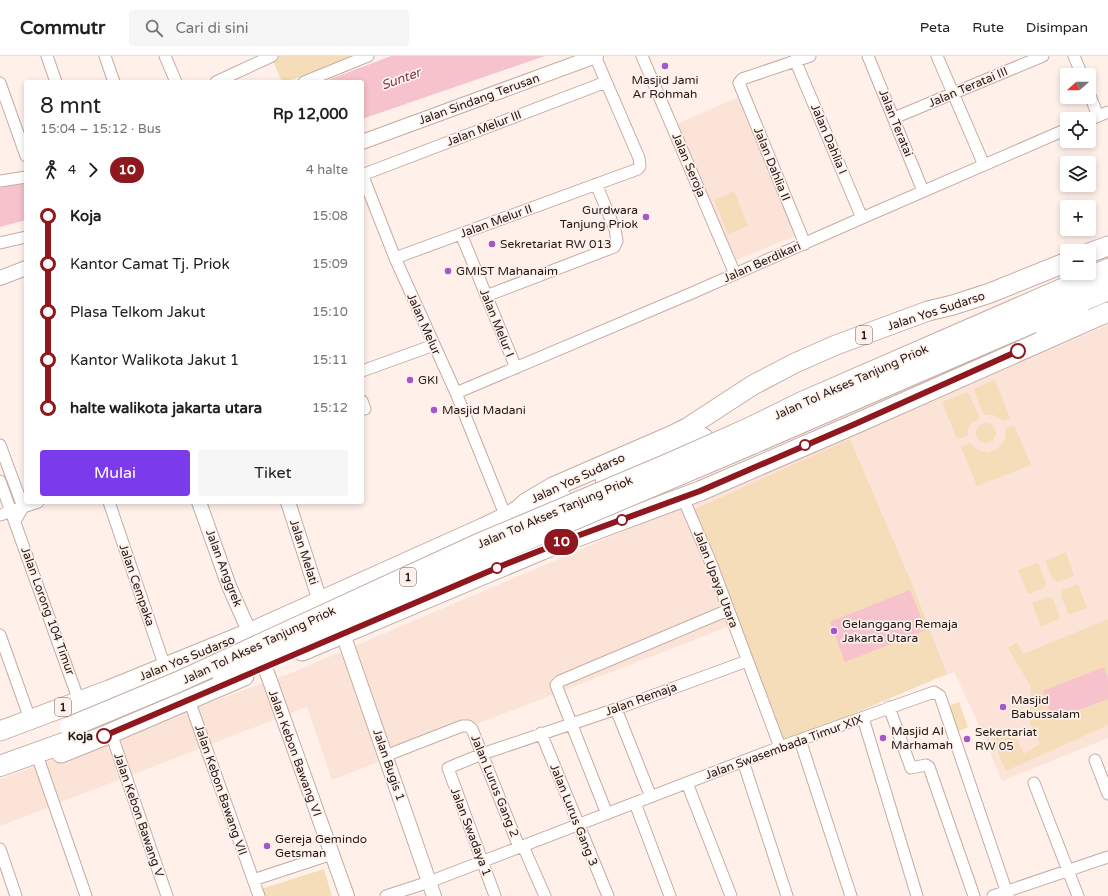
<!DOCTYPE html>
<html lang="id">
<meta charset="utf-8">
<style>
body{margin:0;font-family:"Varela Round",sans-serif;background:#f6f6f6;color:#202124;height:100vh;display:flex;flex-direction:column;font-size:15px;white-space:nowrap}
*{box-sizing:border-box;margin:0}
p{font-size:13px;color:#757577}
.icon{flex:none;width:22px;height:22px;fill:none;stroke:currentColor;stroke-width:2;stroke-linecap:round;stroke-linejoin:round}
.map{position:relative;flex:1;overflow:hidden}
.side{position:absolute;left:24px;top:24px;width:340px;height:424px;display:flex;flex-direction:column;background:#fff;border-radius:4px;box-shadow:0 2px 6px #0003}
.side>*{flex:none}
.badge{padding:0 8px;border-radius:13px;font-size:14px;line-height:26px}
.needle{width:26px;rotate:249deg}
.tools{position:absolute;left:1060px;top:12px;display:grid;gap:8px}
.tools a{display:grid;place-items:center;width:36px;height:36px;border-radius:4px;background:#fff;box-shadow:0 2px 6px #0003;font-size:20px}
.map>.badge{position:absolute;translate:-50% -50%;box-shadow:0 0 0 2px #fff}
.legs{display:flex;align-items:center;gap:6px;height:44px;padding:0 16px;font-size:13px}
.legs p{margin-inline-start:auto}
.overview{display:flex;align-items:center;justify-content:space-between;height:68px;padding:0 16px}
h1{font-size:22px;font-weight:600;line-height:30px}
.action{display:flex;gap:8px;margin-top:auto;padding:8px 16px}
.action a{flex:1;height:46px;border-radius:4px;background:#7c3aed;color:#fff;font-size:16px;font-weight:600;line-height:46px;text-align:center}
.action a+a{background:#f6f6f6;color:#202124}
ul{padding:0 16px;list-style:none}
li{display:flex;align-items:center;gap:14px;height:48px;font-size:15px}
li i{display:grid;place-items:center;width:6px;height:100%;margin:0 5px;background:currentColor}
li i::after{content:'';width:10px;height:10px;margin:-5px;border:3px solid;border-radius:50%;background:#fff}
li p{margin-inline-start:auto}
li:first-child i{background:linear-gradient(#0000 50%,currentColor 0)}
li:last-child i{background:linear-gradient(currentColor 50%,#0000 0)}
header{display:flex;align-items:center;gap:24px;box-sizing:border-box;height:56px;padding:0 20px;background:#fff;border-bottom:1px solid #e0e0e0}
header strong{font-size:19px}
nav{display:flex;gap:22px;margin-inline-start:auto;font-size:14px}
.search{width:280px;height:36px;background:#f6f6f6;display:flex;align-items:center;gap:10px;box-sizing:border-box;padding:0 14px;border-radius:4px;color:#757577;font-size:15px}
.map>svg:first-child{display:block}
</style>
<header>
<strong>Commutr</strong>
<div class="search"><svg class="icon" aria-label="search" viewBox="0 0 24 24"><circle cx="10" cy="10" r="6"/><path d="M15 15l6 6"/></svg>Cari di sini</div>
<nav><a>Peta</a><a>Rute</a><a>Disimpan</a></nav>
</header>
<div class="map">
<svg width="1108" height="840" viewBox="0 0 1108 840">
<rect width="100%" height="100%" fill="#fff0ea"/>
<path fill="#fce3d8" d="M738,41L798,179L731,206L675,69Z
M1108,269V682L1002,725L976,663L954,616L788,677L743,565L332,724L307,651L0,770V723L291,617Z"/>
<path fill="#f4ddb8" d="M277,0H358L285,26H282L272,3Z
M734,135L748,170L728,178L714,144Z
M995,324L1010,362L1002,365C998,359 992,358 984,359L973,333Z
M968,336L980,362C971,367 967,369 968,380L957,383L942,346Z
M976 377a10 10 0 1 1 20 0a10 10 0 1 1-20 0Z
M1014,369L1031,409L977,430L961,391L970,387L977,394L988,397C1000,392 1008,385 1005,372Z
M850,383L914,533L947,618L782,688L691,455Z
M1066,496L1074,520L1058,526L1053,524L1045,505Z
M1038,507L1046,527L1044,532L1028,538L1018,514Z
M1078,528L1087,552L1069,559L1061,540L1063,534Z
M1047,541L1053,543L1060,562L1041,571L1032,547Z
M1108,563V669L1006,715L992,682L1014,677L1024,698L1040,688L1030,667L1031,631L1008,592L1017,586L1023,598Z
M959,646L968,671L957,676L948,650Z
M324,813L332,840H263L261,833Z"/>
<path fill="#f6c2cb" d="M391,0H545L362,63V26H323Z
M26,125V164L0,171V132Z
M910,534L926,574L845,606L830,566Z
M1104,611L1108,622V643L1053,664L1043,635Z"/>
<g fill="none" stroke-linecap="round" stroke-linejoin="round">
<defs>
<path id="minor" d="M47,0L56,26
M105,0L114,26
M165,0L176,26
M642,0L735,218
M868,0L923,135
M937,0L984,109
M1074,0L1082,19
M795,4L862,162
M216,26L272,0
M304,26L368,0
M0,27L26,100
M1089,37L1098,60
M894,62L1043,0
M1089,64L1108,56
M362,118L395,202L456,337L506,461
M362,119L606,26
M0,125L26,121
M461,178L516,312
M0,187L26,181
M805,188L739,27L742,23L810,0
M395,202L638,113L640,110L639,102L595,0
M486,240L614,191L617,185L615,173L596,128
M362,315L434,289
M456,337L692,237L862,162L1067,73
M362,345L365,353
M0,389L23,451L15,465
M0,425L79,645
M683,442L711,507L780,691
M109,446L165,611
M0,459L38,446
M0,579L30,663
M189,644L259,840
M889,651L911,712L926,709L929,711L974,840
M616,653L651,741
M863,662L917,840
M111,677L167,840
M541,677L608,840
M800,684L851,840
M385,700L462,670H468L472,673L519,791
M1095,704L1108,738
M39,705L86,840
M743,705L787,840
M687,727L731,840
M1034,727L1078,840
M635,747L670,840
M607,758L556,629L560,625L728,554
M523,790L545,840
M0,793L16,840
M253,824L332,798
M386,840L429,826L780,691L934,636L940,640L1008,840
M495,840L448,712L482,698L616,653L747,605
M993,840L1108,801"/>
<path id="tertiary" d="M362,86L596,0
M0,222L26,212
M199,446L229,530L265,611L347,840
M288,446L320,545
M343,578L434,840"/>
<path id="trunk" d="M1089,197L1108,190
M302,595L542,494L700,435L855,368L1108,256
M0,675L109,634L249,577L485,471L516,456L526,447L553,431L673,379L687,372L753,329L795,307L836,289L928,255L953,249L990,237L1067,206
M61,697L111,677L244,620"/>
<path id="motorway" d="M1043,284L1060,269L1079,259
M747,373L802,346L1108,213
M752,388L1108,234
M606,424L703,382
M516,456L542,451L562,443
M0,710L75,683"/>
</defs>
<use href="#minor" stroke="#c3ada4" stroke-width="13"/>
<use href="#tertiary" stroke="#c3ada4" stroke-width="16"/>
<use href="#trunk" stroke="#c3ada4" stroke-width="21"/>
<use href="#motorway" stroke="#c3ada4" stroke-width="22"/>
<use href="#minor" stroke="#fff" stroke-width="11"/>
<use href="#tertiary" stroke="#fff" stroke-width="14"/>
<use href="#trunk" stroke="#fff" stroke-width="19"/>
<use href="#motorway" stroke="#fff" stroke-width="20"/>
<defs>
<path id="motorway-bridge" d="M223,620L262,604L474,506L752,388
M70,671L178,626L476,489L668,408L747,373"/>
</defs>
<use href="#motorway-bridge" stroke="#c3ada4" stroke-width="22" stroke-linecap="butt"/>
<use href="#motorway-bridge" stroke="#fff" stroke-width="20"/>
</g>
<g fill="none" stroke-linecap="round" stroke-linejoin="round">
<defs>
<path id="line-1" d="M104,680L506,508L577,480L700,435L855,368L1018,295"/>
</defs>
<use href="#line-1" stroke="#fff" stroke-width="9"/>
<use href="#line-1" stroke="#8e181e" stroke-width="6"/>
</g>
<g fill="#a258cb" stroke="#fff0ea" stroke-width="1.5">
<circle cx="665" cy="10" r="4"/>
<circle cx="646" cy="161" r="4"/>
<circle cx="492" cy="188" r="4"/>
<circle cx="448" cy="215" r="4"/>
<circle cx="410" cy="324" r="4"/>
<circle cx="434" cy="354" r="4"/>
<circle cx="834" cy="575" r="4"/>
<circle cx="1003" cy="651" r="4"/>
<circle cx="883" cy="682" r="4"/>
<circle cx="967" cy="683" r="4"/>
<circle cx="267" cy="790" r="4"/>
</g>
<g fill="#fff" stroke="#8e181e" stroke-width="2">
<circle cx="1018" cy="295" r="7"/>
<circle cx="805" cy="389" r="5"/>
<circle cx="622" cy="464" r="5"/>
<circle cx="497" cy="512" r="5"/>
<circle cx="104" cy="680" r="7"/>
</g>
<g text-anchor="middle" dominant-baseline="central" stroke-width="3.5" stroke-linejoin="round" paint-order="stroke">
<g fill="#fff0ea" stroke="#635955" stroke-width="1">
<rect x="856" y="270" width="16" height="18" rx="3"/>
<rect x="400" y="512" width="16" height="18" rx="3"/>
<rect x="55" y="642" width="16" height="18" rx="3"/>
</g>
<g font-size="11" font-weight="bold" fill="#201815">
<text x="864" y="279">1</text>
<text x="408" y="521">1</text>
<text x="63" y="651">1</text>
</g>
<g font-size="12" fill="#201815" stroke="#fff0ea" text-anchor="start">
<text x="665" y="24" text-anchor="middle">Masjid Jami<tspan x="665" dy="14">Ar Rohmah</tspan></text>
<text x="638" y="154" text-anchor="end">Gurdwara<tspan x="638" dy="14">Tanjung Priok</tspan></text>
<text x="500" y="188">Sekretariat RW 013</text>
<text x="456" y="215">GMIST Mahanaim</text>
<text x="418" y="324">GKI</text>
<text x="442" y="354">Masjid Madani</text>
<text x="842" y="568">Gelanggang Remaja<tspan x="842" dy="14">Jakarta Utara</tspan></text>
<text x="1011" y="644">Masjid<tspan x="1011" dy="14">Babussalam</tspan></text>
<text x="891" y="675">Masjid Al<tspan x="891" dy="14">Marhamah</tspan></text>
<text x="975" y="676">Sekertariat<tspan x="975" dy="14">RW 05</tspan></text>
<text x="275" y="783">Gereja Gemindo<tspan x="275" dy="14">Getsman</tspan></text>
</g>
<g font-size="12" fill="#201815" stroke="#fff0ea">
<text transform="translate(968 31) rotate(-23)">Jalan Teratai III</text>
<text transform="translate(479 43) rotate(-20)">Jalan Sindang Terusan</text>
<text transform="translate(896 67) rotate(68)">Jalan Teratai</text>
<text transform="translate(484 72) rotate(-21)">Jalan Melur III</text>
<text transform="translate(829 83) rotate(67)">Jalan Dahlia I</text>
<text transform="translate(772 108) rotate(68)">Jalan Dahlia II</text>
<text transform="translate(689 109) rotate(67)">Jalan Seroja</text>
<text transform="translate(496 165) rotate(-20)">Jalan Melur II</text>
<text transform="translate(762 206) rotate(-24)">Jalan Berdikari</text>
<text transform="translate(936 255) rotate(-18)">Jalan Yos Sudarso</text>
<text transform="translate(497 267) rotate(68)">Jalan Melur I</text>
<text transform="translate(424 268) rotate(66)">Jalan Melur</text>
<text transform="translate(851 326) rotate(-24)">Jalan Tol Akses Tanjung Priok</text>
<text transform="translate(578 422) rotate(-25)">Jalan Yos Sudarso</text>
<text transform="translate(555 456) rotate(-23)">Jalan Tol Akses Tanjung Priok</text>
<text transform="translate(304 496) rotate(72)">Jalan Melati</text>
<text transform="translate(224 512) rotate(69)">Jalan Anggrek</text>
<text transform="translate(716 523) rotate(69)">Jalan Upaya Utara</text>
<text transform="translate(137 529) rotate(71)">Jalan Cempaka</text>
<text transform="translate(48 555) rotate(70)">Jalan Lorong 104 Timur</text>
<text transform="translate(259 589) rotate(-25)">Jalan Tol Akses Tanjung Priok</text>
<text transform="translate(187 602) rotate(-22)">Jalan Yos Sudarso</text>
<text transform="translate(641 643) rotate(-20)">Jalan Remaja</text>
<text transform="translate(784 691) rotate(-20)">Jalan Swasembada Timur XIX</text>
<text transform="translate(295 697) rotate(70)">Jalan Kebon Bawang VI</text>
<text transform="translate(389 709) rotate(71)">Jalan Bugis 1</text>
<text transform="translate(495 730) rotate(68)">Jalan Lurus Gang 2</text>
<text transform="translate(221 734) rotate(71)">Jalan Kebon Bawang VII</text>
<text transform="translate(139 759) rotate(71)">Jalan Kebon Bawang V</text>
<text transform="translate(574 759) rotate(68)">Jalan Lurus Gang 3</text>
<text transform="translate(471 776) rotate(69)">Jalan Swadaya 1</text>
</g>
<g font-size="12" font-weight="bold" fill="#201815" stroke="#fff0ea" text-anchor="end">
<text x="93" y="680">Koja</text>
</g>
<g font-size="13" font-style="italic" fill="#7d3c4b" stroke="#fff0ea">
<text transform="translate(401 23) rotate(-20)">Sunter</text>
</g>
</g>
</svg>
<div class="tools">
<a><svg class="needle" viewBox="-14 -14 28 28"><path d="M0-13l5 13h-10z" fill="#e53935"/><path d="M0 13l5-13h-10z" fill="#757577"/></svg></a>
<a><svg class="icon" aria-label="locate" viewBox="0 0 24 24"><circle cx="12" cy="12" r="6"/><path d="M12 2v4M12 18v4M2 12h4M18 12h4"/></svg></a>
<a><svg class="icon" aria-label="layers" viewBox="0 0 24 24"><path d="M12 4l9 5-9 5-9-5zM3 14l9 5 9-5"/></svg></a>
<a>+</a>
<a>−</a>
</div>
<b class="badge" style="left:561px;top:486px;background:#8e181e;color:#fff">10</b>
<section class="side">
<div class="overview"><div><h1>8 mnt</h1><p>15:04 – 15:12 · Bus</p></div><b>Rp 12,000</b></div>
<div class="legs"><svg class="icon" aria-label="walk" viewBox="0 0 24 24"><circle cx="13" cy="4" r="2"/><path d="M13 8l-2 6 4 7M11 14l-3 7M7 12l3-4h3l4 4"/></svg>4<svg class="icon" aria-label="forward" viewBox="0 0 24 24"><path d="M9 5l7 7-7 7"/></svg><b class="badge" style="background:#8e181e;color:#fff">10</b><p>4 halte</p></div>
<ul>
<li><i style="color:#8e181e"></i><b>Koja</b><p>15:08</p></li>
<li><i style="color:#8e181e"></i><span>Kantor Camat Tj. Priok</span><p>15:09</p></li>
<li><i style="color:#8e181e"></i><span>Plasa Telkom Jakut</span><p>15:10</p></li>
<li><i style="color:#8e181e"></i><span>Kantor Walikota Jakut 1</span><p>15:11</p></li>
<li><i style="color:#8e181e"></i><b>halte walikota jakarta utara</b><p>15:12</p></li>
</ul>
<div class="action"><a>Mulai</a><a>Tiket</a></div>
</section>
</div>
